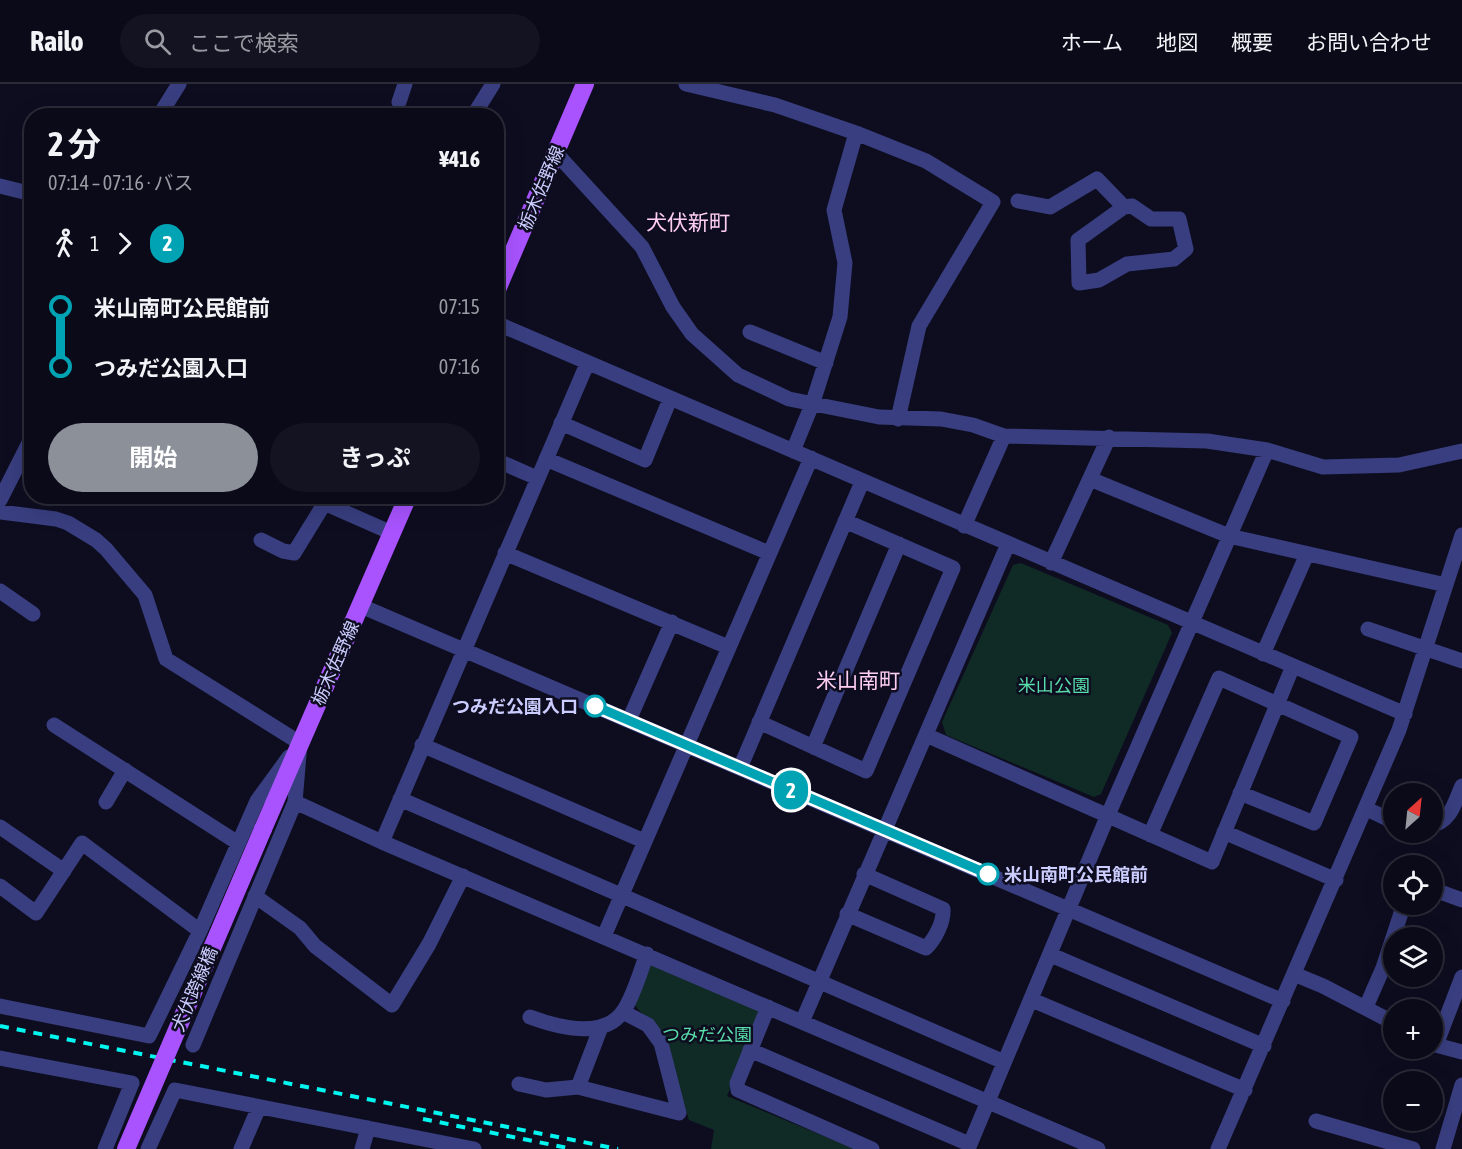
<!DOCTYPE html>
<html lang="ja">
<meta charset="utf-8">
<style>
body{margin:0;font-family:"Asap Condensed","Noto Sans JP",sans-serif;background:#131321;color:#f1f3f6;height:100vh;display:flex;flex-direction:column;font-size:22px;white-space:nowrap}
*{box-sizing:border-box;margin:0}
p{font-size:20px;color:#999aa2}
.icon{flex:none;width:33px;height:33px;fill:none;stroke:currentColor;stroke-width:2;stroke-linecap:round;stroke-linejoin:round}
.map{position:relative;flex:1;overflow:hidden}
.drawer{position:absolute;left:24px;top:24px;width:480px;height:396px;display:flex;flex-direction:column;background:#0a0a18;border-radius:24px;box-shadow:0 6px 24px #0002,0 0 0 2px #2a2b37}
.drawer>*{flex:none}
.badge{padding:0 12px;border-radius:20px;font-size:21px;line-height:39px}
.needle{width:39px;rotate:27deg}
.controls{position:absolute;left:1383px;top:699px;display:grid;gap:12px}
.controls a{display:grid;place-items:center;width:60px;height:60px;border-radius:50%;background:#0a0a18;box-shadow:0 6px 24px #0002,0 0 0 2px #2a2b37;font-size:30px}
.map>.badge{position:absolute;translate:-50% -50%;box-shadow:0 0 0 3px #fff}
.legs{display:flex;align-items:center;gap:9px;height:66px;padding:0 24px;font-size:20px}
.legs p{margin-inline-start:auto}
.head{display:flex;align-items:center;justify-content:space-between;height:102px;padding:0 24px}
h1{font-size:33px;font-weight:700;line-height:45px}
.button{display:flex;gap:12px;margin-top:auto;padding:12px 24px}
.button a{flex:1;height:69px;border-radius:36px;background:#8c9099;color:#fff;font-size:24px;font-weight:700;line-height:69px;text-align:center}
.button a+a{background:#131321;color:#f1f3f6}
ul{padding:0 24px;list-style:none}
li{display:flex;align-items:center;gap:21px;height:60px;font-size:22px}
li i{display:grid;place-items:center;width:9px;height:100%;margin:0 8px;background:currentColor}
li i::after{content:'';width:15px;height:15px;margin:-8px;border:4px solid;border-radius:50%;background:#0a0a18}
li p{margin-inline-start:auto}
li:first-child i{background:linear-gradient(#0000 50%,currentColor 0)}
li:last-child i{background:linear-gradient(currentColor 50%,#0000 0)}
header{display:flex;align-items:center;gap:36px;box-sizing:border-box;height:84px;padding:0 30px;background:#0a0a18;border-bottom:2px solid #2a2b37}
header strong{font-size:28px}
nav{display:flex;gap:33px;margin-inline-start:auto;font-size:21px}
.search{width:420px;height:54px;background:#131321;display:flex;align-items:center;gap:15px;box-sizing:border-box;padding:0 21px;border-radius:33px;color:#999aa2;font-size:22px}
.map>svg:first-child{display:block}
</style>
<header>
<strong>Railo</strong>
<div class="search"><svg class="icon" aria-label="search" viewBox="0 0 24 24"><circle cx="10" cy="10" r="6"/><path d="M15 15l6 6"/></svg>ここで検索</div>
<nav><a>ホーム</a><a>地図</a><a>概要</a><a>お問い合わせ</a></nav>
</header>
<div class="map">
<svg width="1462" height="1065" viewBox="0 0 1462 1065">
<rect width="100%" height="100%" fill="#0e0d20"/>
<path fill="#102a26" d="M1021,479L1168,541L1172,549L1101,710L1094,713L946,651L942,638L1013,481Z
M648,880L759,926L760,931L727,1012L855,1065H711L714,1046L689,1036L659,943L649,938L632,918Z"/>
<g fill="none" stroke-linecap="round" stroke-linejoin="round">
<path stroke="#383e7f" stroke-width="15" d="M686,0L775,21L856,49L926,77L993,118L919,242L898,335
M399,18L405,0
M265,31L266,32
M159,32L179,0
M473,32L493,0
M556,69L642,163L673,223L692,250L738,291L789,315L879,333L941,335L973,341L1004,352L1207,357L1267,366L1323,383L1399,381L1462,367
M0,102L32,110
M1018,117L1050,123L1097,95L1124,123L1078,156L1079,199L1099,196L1127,180L1174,175L1186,165L1179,135H1151L1132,122L1124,123
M496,239L1405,630
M750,248L826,279
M561,339L645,376L670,315
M793,367L813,318L840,233L845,179L834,126L856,49
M546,375L769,469
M496,376L537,394
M1090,395L1229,452L1446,501
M0,416L32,353
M326,420L392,449
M0,428L56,435L68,439L96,456L106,465L145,511L166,575L300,659L295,718L193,961
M964,442L1004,352
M261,456L283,467L294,469L329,412
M505,469L728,563
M1051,479L1109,353
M0,507L33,530
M361,522L1283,917
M1368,545L1462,577
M1263,570L1307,470
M629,636L672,538
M759,638L866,687L953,484L845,437
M54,641L238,759
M926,651L1212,778L1293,582
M422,661L644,757
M813,663L899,460
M740,684L862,398
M400,715L1004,978
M106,718L125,686
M295,718L382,758L1098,1065
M1367,725L1394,738
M1432,741C1451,738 1455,717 1462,702
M0,743L64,787
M1224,748L1336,796
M1150,751L1219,594L1351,653L1314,739L1240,709
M382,758L587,280
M0,802L36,829L82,759L200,847
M1432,805L1462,816
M255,812L300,844L315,862L392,921L429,860L463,792
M847,830L926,864C935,855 944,838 943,825L864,790
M604,852L811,374
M1051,871L1264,962
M1294,890L1323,902L1394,939
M1032,916L1245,1006
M0,922L149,952L200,847L257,717L289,673
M768,923L737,999L738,1006L872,1065
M1366,923L1383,884L1404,820
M530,933C557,943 604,957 624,926C634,911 640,888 647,870
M802,938L1008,460
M1432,960L1462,968
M1436,961L1462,893
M750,966L969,1060
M0,974L132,999L105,1065
M519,1000L546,1006L578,1003L679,1029L661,959L648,941L623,928
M578,1003L601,943
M1316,1037L1413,1065
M148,1065L175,1006L474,1065
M241,1065L259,1023
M362,1065L368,1044
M968,1065L1108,731L1267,366
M1218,1065L1399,646L1462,451
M1443,1065L1462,1001"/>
<path stroke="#a853fe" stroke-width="18" d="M496,208L585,0
M263,745L408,412"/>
<path stroke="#01f6ef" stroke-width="4" stroke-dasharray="9 8" stroke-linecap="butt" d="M0,942L618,1065
M423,1035L573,1065"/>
<path stroke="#a853fe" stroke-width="18" d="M126,1065L263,745"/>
</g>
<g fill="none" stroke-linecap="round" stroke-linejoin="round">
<defs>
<path id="line-1" d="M595,622L988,790"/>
</defs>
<use href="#line-1" stroke="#fff" stroke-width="14"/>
<use href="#line-1" stroke="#00a3b4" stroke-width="9"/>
</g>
<g fill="#fff" stroke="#00a3b4" stroke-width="3">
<circle cx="595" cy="622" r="10"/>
<circle cx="988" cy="790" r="10"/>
</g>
<g text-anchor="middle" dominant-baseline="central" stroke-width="5" stroke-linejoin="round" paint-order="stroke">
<g font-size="18" fill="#cccdff" stroke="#0e0d20">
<text transform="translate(541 104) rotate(-67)">栃木佐野線</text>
<text transform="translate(335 579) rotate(-66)">栃木佐野線</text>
<text transform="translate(194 905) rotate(-67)">犬伏跨線橋</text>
</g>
<g font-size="18" fill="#58deab" stroke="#0e0d20">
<text x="1054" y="601">米山公園</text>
<text x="707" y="950">つみだ公園</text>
</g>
<g font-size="18" font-weight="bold" fill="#cccdff" stroke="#0e0d20" text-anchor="end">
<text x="578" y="622">つみだ公園入口</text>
<text x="1004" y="790" text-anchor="start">米山南町公民館前</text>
</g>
<g font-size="21" fill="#ffcef3" stroke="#0e0d20">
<text x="688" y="138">犬伏新町</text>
<text x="858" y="596">米山南町</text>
</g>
</g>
</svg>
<div class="controls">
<a><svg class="needle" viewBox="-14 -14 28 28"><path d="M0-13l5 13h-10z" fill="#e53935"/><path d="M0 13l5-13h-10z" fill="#999aa2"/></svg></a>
<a><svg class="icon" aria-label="locate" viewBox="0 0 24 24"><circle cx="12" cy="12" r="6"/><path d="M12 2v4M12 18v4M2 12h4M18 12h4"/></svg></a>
<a><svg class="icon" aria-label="layers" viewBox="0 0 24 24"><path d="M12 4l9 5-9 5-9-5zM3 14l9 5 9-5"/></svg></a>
<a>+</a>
<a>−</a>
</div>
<b class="badge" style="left:791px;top:706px;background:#00a3b4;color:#fff">2</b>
<section class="drawer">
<div class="head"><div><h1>2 分</h1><p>07:14 – 07:16 · バス</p></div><b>¥416</b></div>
<div class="legs"><svg class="icon" aria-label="walk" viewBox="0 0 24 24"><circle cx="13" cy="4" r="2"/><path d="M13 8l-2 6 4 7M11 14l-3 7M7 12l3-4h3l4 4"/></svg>1<svg class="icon" aria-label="forward" viewBox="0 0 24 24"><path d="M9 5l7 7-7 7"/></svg><b class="badge" style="background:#00a3b4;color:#fff">2</b></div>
<ul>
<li><i style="color:#00a3b4"></i><b>米山南町公民館前</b><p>07:15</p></li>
<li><i style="color:#00a3b4"></i><b>つみだ公園入口</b><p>07:16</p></li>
</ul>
<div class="button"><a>開始</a><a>きっぷ</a></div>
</section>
</div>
